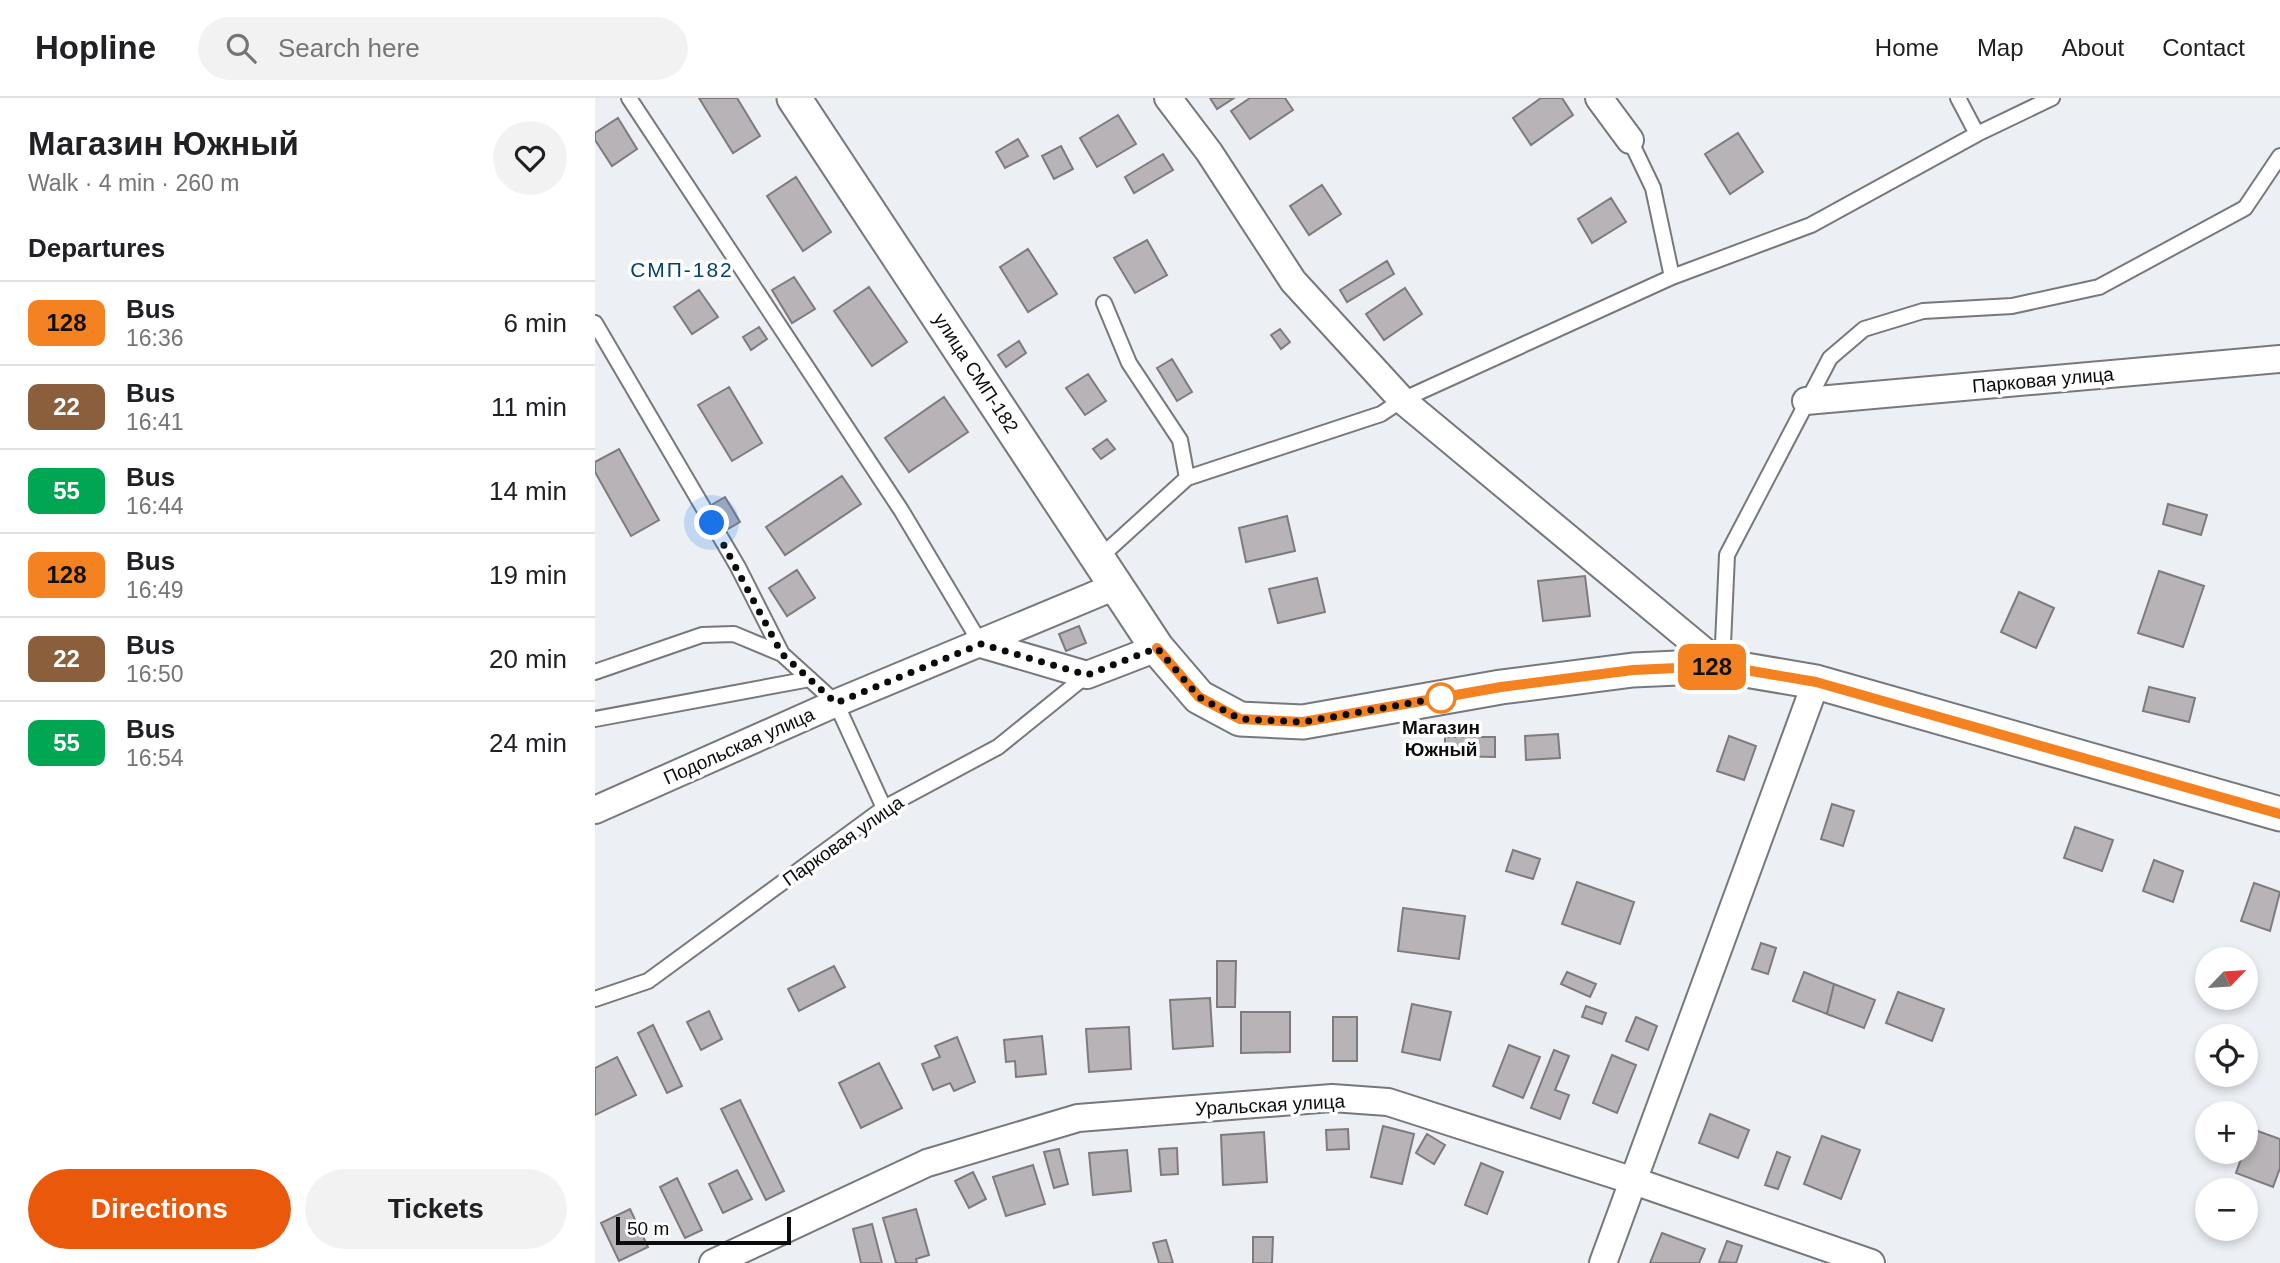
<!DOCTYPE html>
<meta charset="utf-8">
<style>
body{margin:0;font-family:Helvetica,sans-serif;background:#f2f2f2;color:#202124;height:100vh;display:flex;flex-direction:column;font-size:26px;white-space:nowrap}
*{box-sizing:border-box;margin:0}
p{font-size:23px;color:#757577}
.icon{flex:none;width:38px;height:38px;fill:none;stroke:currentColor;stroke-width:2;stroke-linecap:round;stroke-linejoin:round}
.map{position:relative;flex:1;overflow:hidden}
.panel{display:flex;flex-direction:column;background:#fff;width:595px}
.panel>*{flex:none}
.badge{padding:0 14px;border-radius:10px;font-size:24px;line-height:46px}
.needle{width:46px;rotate:65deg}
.buttons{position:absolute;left:1600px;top:849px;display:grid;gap:14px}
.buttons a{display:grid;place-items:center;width:63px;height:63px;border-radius:50%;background:#fff;box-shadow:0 4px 10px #0003;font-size:35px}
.scale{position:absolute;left:21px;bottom:18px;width:175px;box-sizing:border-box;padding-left:7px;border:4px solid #0b0c0d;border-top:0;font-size:19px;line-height:24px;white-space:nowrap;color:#0b0c0d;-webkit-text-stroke:5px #fff;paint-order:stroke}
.you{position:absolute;width:35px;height:35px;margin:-18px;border:5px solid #fff;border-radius:50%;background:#1a73e8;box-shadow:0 0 0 10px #1a73e833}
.map>.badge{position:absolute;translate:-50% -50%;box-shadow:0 0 0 4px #fff}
h2{padding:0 28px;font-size:26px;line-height:63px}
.round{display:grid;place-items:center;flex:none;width:74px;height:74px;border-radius:37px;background:#f2f2f2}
.overview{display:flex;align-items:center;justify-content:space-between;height:119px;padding:0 28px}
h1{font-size:33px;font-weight:700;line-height:52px}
.cta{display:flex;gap:14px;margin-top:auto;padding:14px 28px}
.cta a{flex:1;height:80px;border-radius:42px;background:#ea580c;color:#fff;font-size:28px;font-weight:700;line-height:80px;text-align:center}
.cta a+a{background:#f2f2f2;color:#202124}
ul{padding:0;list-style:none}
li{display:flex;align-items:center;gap:21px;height:84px;padding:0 28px;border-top:2px solid #e0e0e0}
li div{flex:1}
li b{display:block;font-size:26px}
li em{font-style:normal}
li .badge{min-width:77px;font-weight:700;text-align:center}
header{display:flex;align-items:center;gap:42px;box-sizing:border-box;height:98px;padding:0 35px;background:#fff;border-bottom:2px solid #e0e0e0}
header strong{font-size:33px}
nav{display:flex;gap:38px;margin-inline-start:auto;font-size:24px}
.search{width:490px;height:63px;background:#f2f2f2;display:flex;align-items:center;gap:18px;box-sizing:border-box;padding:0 24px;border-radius:38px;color:#757577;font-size:26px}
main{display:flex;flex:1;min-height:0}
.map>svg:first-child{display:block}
</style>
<header>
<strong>Hopline</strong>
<div class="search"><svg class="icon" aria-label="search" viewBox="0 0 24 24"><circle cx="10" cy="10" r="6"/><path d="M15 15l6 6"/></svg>Search here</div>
<nav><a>Home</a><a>Map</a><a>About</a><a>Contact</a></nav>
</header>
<main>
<section class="panel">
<div class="overview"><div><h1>Магазин Южный</h1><p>Walk · 4 min · 260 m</p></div><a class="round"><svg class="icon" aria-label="heart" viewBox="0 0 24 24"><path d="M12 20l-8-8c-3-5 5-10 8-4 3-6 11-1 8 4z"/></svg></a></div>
<h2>Departures</h2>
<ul>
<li><span class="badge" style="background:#f58220;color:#111">128</span><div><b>Bus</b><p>16:36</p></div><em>6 min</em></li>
<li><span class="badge" style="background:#8b5e3c;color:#fff">22</span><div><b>Bus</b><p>16:41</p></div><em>11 min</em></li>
<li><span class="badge" style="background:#00a651;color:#fff">55</span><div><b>Bus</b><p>16:44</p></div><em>14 min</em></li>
<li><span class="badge" style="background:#f58220;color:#111">128</span><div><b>Bus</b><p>16:49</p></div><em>19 min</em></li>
<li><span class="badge" style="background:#8b5e3c;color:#fff">22</span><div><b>Bus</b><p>16:50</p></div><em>20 min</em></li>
<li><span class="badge" style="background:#00a651;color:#fff">55</span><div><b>Bus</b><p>16:54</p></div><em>24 min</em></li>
</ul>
<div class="cta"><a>Directions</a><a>Tickets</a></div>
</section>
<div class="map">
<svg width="1685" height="1165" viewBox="0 0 1685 1165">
<rect width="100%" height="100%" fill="#eceff4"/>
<path fill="#b8b3b6" stroke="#7f7a7d" stroke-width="2" d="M104,0H142L165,38L138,55Z
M615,0H639L622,11Z
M655,0H690L698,12L655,41L636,13Z
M946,0H967L978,17L936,47L918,20Z
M523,17L541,46L502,69L485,40Z
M23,20L42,51L17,68L0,42V35Z
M1143,35L1168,74L1135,96L1110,56Z
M423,41L433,58L410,70L401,54Z
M466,48L478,71L459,81L447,58Z
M568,56L578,72L539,95L530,79Z
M201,79L236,134L208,153L172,98Z
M727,87L746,116L714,137L695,108Z
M1016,100L1031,124L997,145L983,121Z
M552,142L572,177L540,195L519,160Z
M433,151L462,196L433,214L405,169Z
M792,163L799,176L752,204L745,192Z
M199,179L220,211L197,225L177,192Z
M274,189L312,244L277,268L239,213Z
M810,190L827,216L789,242L771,216Z
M104,192L123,219L97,236L79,209Z
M164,229L172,241L156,252L148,239Z
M685,231L695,244L686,251L676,237Z
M424,243L431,255L411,269L403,257Z
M577,261L597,294L582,303L562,270Z
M493,276L511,303L490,317L471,290Z
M134,289L167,345L137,363L103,307Z
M349,299L373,334L314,374L290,340Z
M512,341L520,351L506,361L498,351Z
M24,351L64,422L36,438L0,374V364Z
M247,378L266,406L190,457L171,429Z
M130,399L145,424L133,431L118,406Z
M1573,406L1612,417L1606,437L1568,426Z
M692,418L700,453L651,464L644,430Z
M202,472L220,500L192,518L174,490Z
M1564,473L1609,488L1588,549L1543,535Z
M990,478L995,518L948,523L943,483Z
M722,480L730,514L683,525L674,491Z
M1424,494L1459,510L1441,550L1406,534Z
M484,528L491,545L471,553L464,536Z
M1554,589L1600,600L1594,624L1548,613Z
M963,636L965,660L931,662L930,638Z
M1134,638L1161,648L1149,682L1122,673Z
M850,639H900V659L850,658Z
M1237,706L1259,713L1248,748L1226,741Z
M1480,729L1518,742L1507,773L1469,760Z
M918,752L945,761L938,781L911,773Z
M1559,762L1588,773L1578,804L1548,793Z
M982,784L1039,804L1025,846L967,826Z
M1659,785L1685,794L1675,833L1646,823Z
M808,810L870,818L864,861L803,853Z
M1166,845L1181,850L1173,876L1157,871Z
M622,863H641L640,909H622Z
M239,868L250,889L204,913L193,891Z
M972,874L1001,886L995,899L966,886Z
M1209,874L1239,886L1232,916L1198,903Z
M1239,886L1280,902L1269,930L1232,916Z
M1303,894L1349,911L1337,943L1291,925Z
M615,900L618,948L578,951L575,902Z
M817,906L856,914L845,962L807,954Z
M991,908L1011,915L1007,926L987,919Z
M114,913L127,941L106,952L92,924Z
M646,914H695V954L646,955Z
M738,919H762V963H738Z
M1041,919L1062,928L1053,952L1031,943Z
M58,927L87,988L72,995L43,935Z
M534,929L536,971L494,974L491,931Z
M447,938L451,976L421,979L420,963L411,964L409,942Z
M362,939L380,984L359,993L355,985L338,992L327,966L345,959L340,948Z
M914,947L945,959L928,1000L898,988Z
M959,952L974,958L960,992L974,997L965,1021L936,1010Z
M1017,957L1041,967L1022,1015L998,1005Z
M22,959L41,997L0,1017V970Z
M284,965L307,1010L266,1030L244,985Z
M145,1002L189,1093L171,1102L126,1011Z
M1115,1016L1154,1032L1143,1060L1104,1045Z
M788,1028L819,1036L807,1086L776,1079Z
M753,1031L754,1051L732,1052L731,1032Z
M1657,1031L1685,1041V1070L1678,1089L1641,1075Z
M669,1034L672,1084L628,1087L626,1037Z
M832,1036L850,1047L839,1066L821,1055Z
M1227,1038L1265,1052L1246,1101L1209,1086Z
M582,1050L583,1076L566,1077L564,1051Z
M464,1051L473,1086L459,1090L449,1054Z
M532,1052L536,1093L498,1097L494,1055Z
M1182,1054L1195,1059L1183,1091L1170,1087Z
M886,1065L908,1074L892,1116L870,1107Z
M438,1067L450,1106L411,1118L398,1079Z
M142,1072L157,1101L128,1115L114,1086Z
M378,1074L391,1101L374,1110L360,1083Z
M82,1080L107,1132L90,1140L65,1089Z
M35,1111L53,1149L24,1163L6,1125Z
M321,1111L334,1157L321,1161L322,1165H301L288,1120Z
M277,1126L287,1165H266L258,1131Z
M1067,1135L1110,1151L1104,1165H1055Z
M658,1139H678L677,1165H658Z
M571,1142L578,1165H564L558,1145Z
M1132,1143L1147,1148L1141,1165L1124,1164Z"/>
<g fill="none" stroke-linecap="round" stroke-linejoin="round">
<defs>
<path id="service" d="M34,0L306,412L386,546
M1382,36L1457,0
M1035,42L1058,90L1077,179
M509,205L534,265L585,342L592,380
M0,225L143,469L187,556
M503,461L592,380L786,316L807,302L1077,179L1216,127L1382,36L1363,0
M1127,568L1132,457L1235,260L1269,231L1328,213L1417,208L1504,189L1650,110L1685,58
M0,574L107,537L139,536L187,556L241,605L289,710
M0,621L215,581
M0,901L53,883L289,710L403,649L492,577"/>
<path id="minor" d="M573,0L614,54L698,183L807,302L1127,568
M1004,0L1035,42
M1211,303L1685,261
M386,546L492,577L562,550
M0,712L241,605L521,488
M118,1165L332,1065L483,1020L737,1000L793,1004L1039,1083L1276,1165
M1008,1165L1221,584"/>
<path id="tertiary" d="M199,0L562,550L604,599L645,621L708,624L906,589L1038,572L1127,568L1221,584L1685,716"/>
</defs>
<use href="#service" stroke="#76787d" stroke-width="18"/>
<use href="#minor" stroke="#76787d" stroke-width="30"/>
<use href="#tertiary" stroke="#76787d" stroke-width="37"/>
<use href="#service" stroke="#fff" stroke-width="14"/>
<use href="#minor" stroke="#fff" stroke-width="26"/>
<use href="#tertiary" stroke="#fff" stroke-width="33"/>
</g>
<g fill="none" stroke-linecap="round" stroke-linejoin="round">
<defs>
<path id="line" d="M562,550L604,599L645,621L708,624L906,589L1038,572L1127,568L1221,584L1685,716"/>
</defs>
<use href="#line" stroke="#fff" stroke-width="16"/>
<use href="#line" stroke="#f58220" stroke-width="10"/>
<path stroke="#0b0c0d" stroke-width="7" stroke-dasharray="0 12.6" d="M117,425L187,556L241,605L386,546L492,577L562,550L604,599L645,621L708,624L856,598L846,600"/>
</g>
<circle fill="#fff" stroke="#f58220" stroke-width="3.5" cx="846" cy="600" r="14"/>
<g text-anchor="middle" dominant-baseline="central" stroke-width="7" stroke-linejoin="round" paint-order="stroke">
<g font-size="19" fill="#0b0c0d" stroke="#fff">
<text transform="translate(381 275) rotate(57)">улица СМП-182</text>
<text transform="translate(1448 282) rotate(-5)">Парковая улица</text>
<text transform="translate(144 648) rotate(-24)">Подольская улица</text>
<text transform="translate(248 743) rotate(-35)">Парковая улица</text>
<text transform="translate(675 1007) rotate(-3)">Уральская улица</text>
</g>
<g font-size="19" font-weight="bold" fill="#0b0c0d" stroke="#fff">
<text x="846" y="629">Магазин<tspan x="846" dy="22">Южный</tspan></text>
</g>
<g font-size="21" letter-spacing="2" fill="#004271" stroke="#fff">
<text x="87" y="171">СМП-182</text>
</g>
</g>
</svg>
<div class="buttons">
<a><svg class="needle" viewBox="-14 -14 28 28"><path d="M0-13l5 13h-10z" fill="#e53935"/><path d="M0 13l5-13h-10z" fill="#757577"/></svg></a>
<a><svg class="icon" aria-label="locate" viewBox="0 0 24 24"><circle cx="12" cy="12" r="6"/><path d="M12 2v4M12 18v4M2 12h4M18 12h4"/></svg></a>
<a>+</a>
<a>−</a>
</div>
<div class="scale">50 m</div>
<div class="you" style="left:117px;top:425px"></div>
<b class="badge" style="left:1117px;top:569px;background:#f58220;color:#111">128</b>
</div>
</main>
